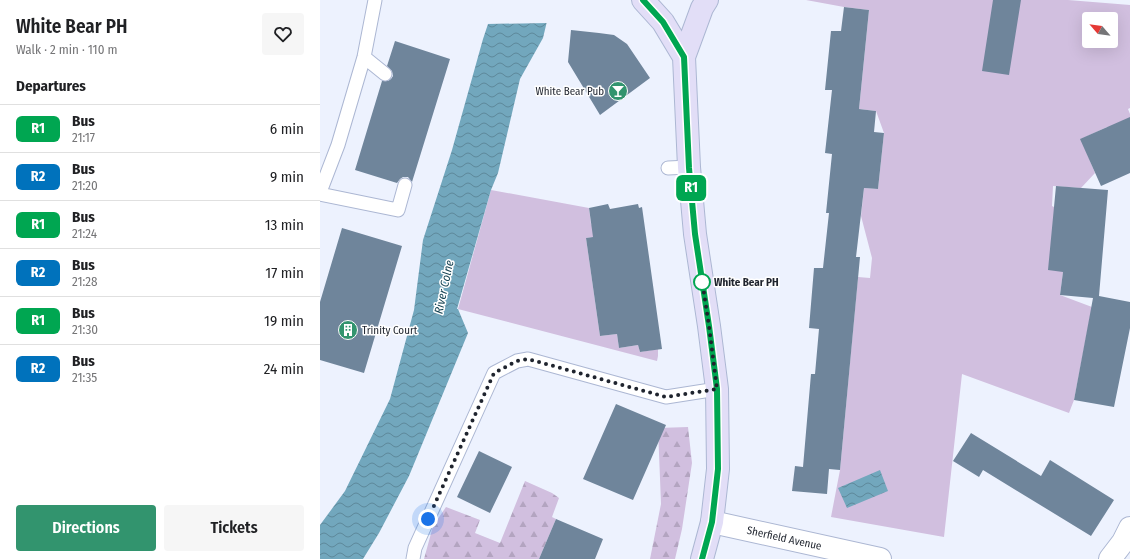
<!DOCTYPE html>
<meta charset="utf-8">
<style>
body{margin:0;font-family:"Fira Sans Condensed",sans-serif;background:#f6f6f6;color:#202124;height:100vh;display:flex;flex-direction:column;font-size:15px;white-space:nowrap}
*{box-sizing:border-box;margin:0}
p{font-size:13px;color:#757577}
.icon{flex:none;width:22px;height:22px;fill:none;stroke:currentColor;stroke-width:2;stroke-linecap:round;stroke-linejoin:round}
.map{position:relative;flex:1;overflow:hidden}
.details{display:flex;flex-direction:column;background:#fff;width:320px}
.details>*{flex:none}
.badge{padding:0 8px;border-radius:6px;font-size:14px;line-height:26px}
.needle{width:26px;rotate:298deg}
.tools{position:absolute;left:762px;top:12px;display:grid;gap:8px}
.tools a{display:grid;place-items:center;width:36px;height:36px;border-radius:4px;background:#fff;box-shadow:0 4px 16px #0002;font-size:20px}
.you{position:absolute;width:20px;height:20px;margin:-10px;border:3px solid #fff;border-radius:50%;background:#1a73e8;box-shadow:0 0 0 6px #1a73e833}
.map>.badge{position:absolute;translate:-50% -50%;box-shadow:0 0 0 2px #fff}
h2{padding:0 16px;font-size:15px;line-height:36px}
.round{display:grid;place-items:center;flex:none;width:42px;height:42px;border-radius:4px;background:#f6f6f6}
.headline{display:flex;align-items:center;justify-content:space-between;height:68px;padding:0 16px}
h1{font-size:19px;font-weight:600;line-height:30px}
.button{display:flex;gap:8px;margin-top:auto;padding:8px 16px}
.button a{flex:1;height:46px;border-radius:4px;background:#32946e;color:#fff;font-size:16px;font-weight:600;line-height:46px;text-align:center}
.button a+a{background:#f6f6f6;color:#202124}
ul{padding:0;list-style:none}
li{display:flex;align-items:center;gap:12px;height:48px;padding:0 16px;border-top:1px solid #e0e0e0}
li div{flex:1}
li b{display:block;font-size:15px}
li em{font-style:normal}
li .badge{min-width:44px;font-weight:700;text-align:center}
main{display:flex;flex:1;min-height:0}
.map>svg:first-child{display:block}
</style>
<main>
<section class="details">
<div class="headline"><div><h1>White Bear PH</h1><p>Walk · 2 min · 110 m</p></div><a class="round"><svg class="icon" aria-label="heart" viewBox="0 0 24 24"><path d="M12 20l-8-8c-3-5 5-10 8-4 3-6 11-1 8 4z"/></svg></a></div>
<h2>Departures</h2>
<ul>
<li><span class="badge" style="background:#00a651;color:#fff">R1</span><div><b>Bus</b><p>21:17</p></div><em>6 min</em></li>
<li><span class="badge" style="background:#0072bc;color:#fff">R2</span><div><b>Bus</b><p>21:20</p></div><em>9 min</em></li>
<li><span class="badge" style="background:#00a651;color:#fff">R1</span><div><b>Bus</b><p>21:24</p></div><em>13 min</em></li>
<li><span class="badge" style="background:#0072bc;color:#fff">R2</span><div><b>Bus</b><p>21:28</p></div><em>17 min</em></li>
<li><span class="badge" style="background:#00a651;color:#fff">R1</span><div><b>Bus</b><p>21:30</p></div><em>19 min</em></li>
<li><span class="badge" style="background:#0072bc;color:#fff">R2</span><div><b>Bus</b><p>21:35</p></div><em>24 min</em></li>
</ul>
<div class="button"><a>Directions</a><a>Tickets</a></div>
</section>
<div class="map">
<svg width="810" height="559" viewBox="0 0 810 559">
<defs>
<pattern id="forest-firs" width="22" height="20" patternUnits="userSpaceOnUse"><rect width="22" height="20" fill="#d1bfdf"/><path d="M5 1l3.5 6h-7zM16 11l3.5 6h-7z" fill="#b3a4c0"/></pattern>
<pattern id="water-waves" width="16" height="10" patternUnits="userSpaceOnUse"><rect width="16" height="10" fill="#72a7bd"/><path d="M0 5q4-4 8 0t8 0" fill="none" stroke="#5d889a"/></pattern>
</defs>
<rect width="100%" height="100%" fill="#edf2fe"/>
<path fill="url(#forest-firs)" d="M368,427L372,463L362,529L355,559H330L341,504L338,428Z
M205,481L232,493L239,498L232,517L236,519L219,559H104L113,526L126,507L160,520L155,533L180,543Z"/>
<path fill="#d1bfdf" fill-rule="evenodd" d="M486,0H748L810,5V108L808,109L810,114V132L787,127L761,139L775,173L761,188L733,186L732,206L734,207L743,272L740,295L772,307L754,400L749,413L642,374L624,537L511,517L520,470L538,277L550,278L552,258L541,216L544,188L558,189L564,133L556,111L539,109L549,10L524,7ZM769,19H791V41H769Z
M171,190L269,208L271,224L281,236L266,238L280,336L297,334L299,348L318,345L320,352L338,349V356L337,361L138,309Z"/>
<path fill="url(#water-waves)" d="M176,0H232L223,38L200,79L178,173L171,190L137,309H138L148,333L89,476L59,533L43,559H0V525L25,491L70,399L94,310L103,240L132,150L163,39Z
M560,470L568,491L527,508L518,488Z"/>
<path fill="#edf2fe" d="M174,0H234L229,23L166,24Z"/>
<path fill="#6f859b" d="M673,0H701L689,75L662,71Z
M524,7L549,10L539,109L556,111L554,132L564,133L558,189L544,188L536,257H540L520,470L509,469L507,494L472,491L475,466L483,467L491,374H495L499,329L489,328L494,268H503L509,213H506L512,154L505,153L512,90H505L511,31H521Z
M251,30L279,33L294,35L307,44L330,78L280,115L248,62Z
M75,41L130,59L92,182L88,177H83L80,179L77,183L35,170L62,81H68L71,79L73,76L72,71L67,66Z
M810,117V173L781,186L760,139Z
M736,186L788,190L779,296L810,302V328L794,407L754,400L773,298L740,295L743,272L728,270Z
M288,204L290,209L318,204L319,208L322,207L342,349L320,352L318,345L299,348L297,334L280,336L266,238L273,237L269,208Z
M22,228L82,246L44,373L0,360V302Z
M296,404L346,425L313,500L263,479Z
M651,433L721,476L730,460L794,500L771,536L663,470L659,477L633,461Z
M159,451L192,467L170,513L137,497Z
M236,519L283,539L275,559H219Z"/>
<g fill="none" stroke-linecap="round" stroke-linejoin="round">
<defs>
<path id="lane" d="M44,57L65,74
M348,168L369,167
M0,192L18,145L44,57L55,0
M0,194L78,210L85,185
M93,559L95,548L174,373L197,361L208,359L346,397L397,389"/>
<g id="street">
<path id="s1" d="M392,522L560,559"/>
<path d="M790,559L803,542L810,528"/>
</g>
<path id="secondary" d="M323,0L343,22L364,57
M382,559L392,522L398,469L397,389L389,326L375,234L369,167L364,57L382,8L387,0"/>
</defs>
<use href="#lane" stroke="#acb7d3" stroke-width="15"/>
<use href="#street" stroke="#acb7d3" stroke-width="24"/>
<use href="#secondary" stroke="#acb7d3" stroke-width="24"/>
<use href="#lane" stroke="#fff" stroke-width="13"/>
<use href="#street" stroke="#fff" stroke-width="22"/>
<use href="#secondary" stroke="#e2def7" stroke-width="22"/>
</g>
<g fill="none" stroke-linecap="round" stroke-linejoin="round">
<defs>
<path id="line" d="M323,0L343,22L364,57L369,168L375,234L389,326L397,389L398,469L392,522L382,559"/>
</defs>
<use href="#line" stroke="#fff" stroke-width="9"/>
<use href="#line" stroke="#00a651" stroke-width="6"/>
<path stroke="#1f242e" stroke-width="4" stroke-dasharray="0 7.2" d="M108,519L174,373L197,361L208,359L346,397L397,389L389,326L382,280V282"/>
</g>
<defs>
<symbol id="bar-disc" viewBox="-11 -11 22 22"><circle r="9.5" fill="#32946e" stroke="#fff"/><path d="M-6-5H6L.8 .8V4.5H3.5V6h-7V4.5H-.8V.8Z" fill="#fff"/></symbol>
<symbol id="building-disc" viewBox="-11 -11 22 22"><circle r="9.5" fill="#32946e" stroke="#fff"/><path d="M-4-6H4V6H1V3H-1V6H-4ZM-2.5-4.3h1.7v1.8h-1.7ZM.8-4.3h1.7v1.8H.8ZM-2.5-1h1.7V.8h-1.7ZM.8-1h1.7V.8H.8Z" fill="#fff"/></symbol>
</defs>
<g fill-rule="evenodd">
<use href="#bar-disc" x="287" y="80" width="22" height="22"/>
<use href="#building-disc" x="17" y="319" width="22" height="22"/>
</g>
<circle fill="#fff" stroke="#00a651" stroke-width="2" cx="382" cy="282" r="8"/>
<g text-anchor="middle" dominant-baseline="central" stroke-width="3" stroke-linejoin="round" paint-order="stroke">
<g font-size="11" fill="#1f242e" stroke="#fff" text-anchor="end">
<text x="284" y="91">White Bear Pub</text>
<text x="42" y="330" text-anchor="start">Trinity Court</text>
</g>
<g font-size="11" font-weight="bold" fill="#1f242e" stroke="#fff" text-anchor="start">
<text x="394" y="282">White Bear PH</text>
</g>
<g font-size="11" fill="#1f242e" stroke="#fff">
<text stroke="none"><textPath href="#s1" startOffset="74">Sherfield Avenue</textPath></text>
</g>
<g font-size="12" font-style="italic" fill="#0f3e4e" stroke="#fff">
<text transform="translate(124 287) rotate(-78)">River Colne</text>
</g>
</g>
</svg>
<div class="tools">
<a><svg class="needle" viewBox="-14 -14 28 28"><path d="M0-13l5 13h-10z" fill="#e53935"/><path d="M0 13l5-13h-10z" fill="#757577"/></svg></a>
</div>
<div class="you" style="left:108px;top:519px"></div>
<b class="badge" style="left:371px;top:188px;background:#00a651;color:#fff">R1</b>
</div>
</main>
